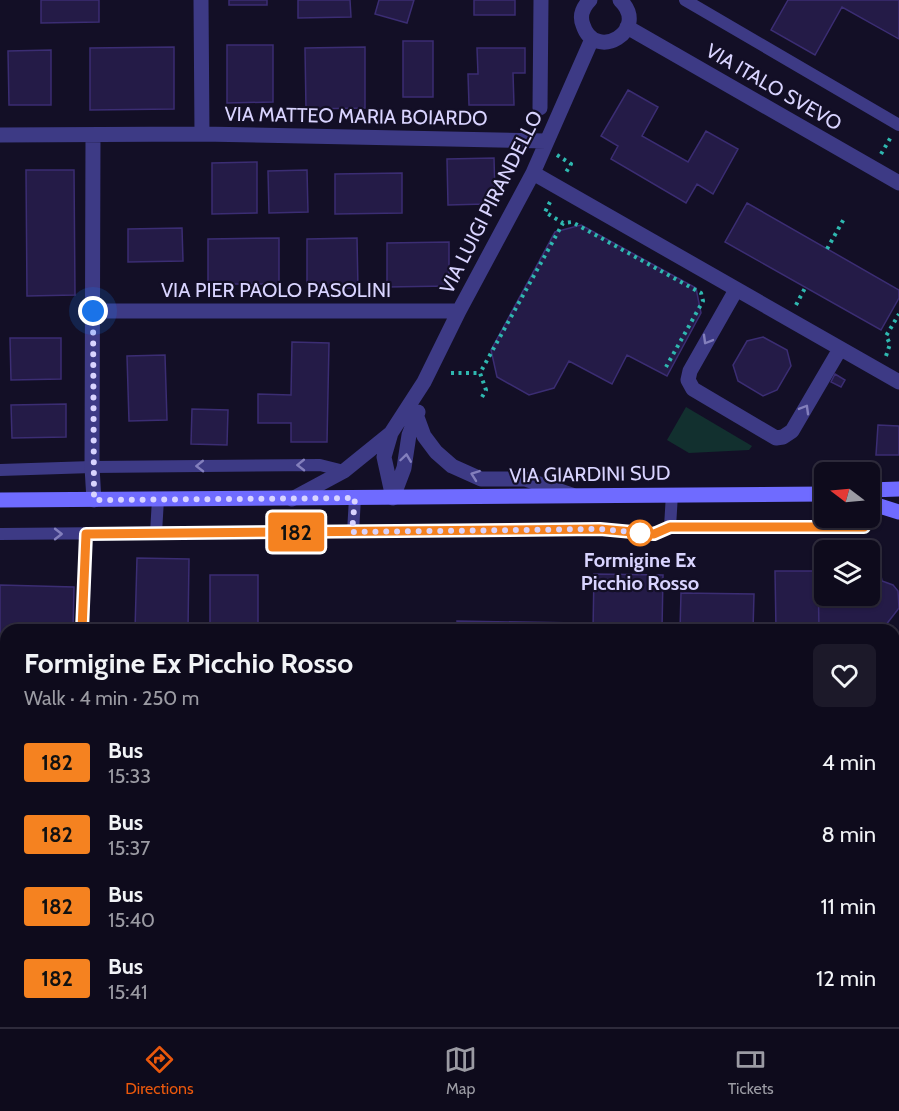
<!DOCTYPE html>
<meta charset="utf-8">
<style>
body{margin:0;font-family:Cabin,sans-serif;background:#1c1929;color:#f1f3f6;height:100vh;display:flex;flex-direction:column;font-size:22px;white-space:nowrap}
*{box-sizing:border-box;margin:0}
p{font-size:20px;color:#9b9ba3}
.icon{flex:none;width:33px;height:33px;fill:none;stroke:currentColor;stroke-width:2;stroke-linecap:round;stroke-linejoin:round}
.map{position:relative;flex:1;overflow:hidden}
.side{position:absolute;left:0px;top:624px;width:900px;height:404px;display:flex;flex-direction:column;background:#0e0b1c;border-radius:18px 18px 0 0;box-shadow:0 2px 4px #0004,0 0 0 2px #2e2b3b}
.side>*{flex:none}
.badge{padding:0 12px;border-radius:4px;font-size:21px;line-height:39px}
.needle{width:39px;rotate:286deg}
.buttons{position:absolute;left:814px;top:462px;display:grid;gap:12px}
.buttons a{display:grid;place-items:center;width:66px;height:66px;border-radius:9px;background:#0e0b1c;box-shadow:0 2px 4px #0004,0 0 0 2px #2e2b3b;font-size:30px}
.you{position:absolute;width:30px;height:30px;margin:-15px;border:4px solid #fff;border-radius:50%;background:#1a73e8;box-shadow:0 0 0 9px #1a73e833}
.map>.badge{position:absolute;translate:-50% -50%;box-shadow:0 0 0 3px #fff}
.round{display:grid;place-items:center;flex:none;width:63px;height:63px;border-radius:9px;background:#1c1929}
.headline{display:flex;align-items:center;justify-content:space-between;height:102px;padding:0 24px}
h1{font-size:28px;font-weight:700;line-height:45px}
ul{padding:0;list-style:none}
li{display:flex;align-items:center;gap:18px;height:72px;padding:0 24px}
li div{flex:1}
li b{display:block;font-size:22px}
li em{font-style:normal}
li .badge{min-width:66px;font-weight:700;text-align:center}
.dock{display:flex;justify-content:space-around;align-items:center;height:84px;border-top:2px solid #2e2b3b;background:#0e0b1c;font-size:16px;color:#9b9ba3}
.dock a{display:grid;justify-items:center;gap:3px}
.dock .current{color:#ea580c}
.map>svg:first-child{display:block}
</style>
<div class="map">
<svg width="899" height="1027" viewBox="0 0 899 1027">
<rect width="100%" height="100%" fill="#130f26"/>
<path fill="#12302f" d="M686,407L752,446L749,450L689,453L667,440Z"/>
<path fill="#241b47" stroke="#3b2d73" stroke-width="1.5" d="M41,0H99V22L41,23Z
M229,0H267V5H229Z
M298,0H350L351,17L298,18Z
M379,0H414L407,23L375,14Z
M474,0H515V15H474Z
M788,0H899V39L842,7L815,55L771,30Z
M403,41H433V97H403Z
M227,45H273V102L227,103Z
M174,47V109L90,110V48Z
M365,47V108L306,109L305,48Z
M477,48H525V73H513L514,105H469L468,74H478Z
M51,50V105H9L8,51Z
M628,90L658,107L642,136L688,162L706,131L738,149L713,194L697,184L686,203L611,159L618,146L601,136Z
M494,158L495,195L492,202L486,204L448,205L447,159Z
M257,162V213L212,214V163Z
M26,170H74L75,295L27,296Z
M307,170L308,212L269,213L268,171Z
M402,173V213L335,214V174Z
M747,203L899,290V298L881,330L725,242Z
M581,225L696,288L701,313L667,376L627,355L612,384L569,361L554,388L529,395L497,377L491,350L555,232Z
M182,228L183,261L128,262V229Z
M279,238V284H208V239Z
M357,238L358,288H307V239Z
M449,242V286L387,287V243Z
M763,337L787,350L791,366L777,390L763,396L738,381L733,365L747,341Z
M10,338H61V379L11,380Z
M292,342L329,343L327,442H291V423H258V394L291,395Z
M165,355L167,420L129,421L127,356Z
M835,374L845,380L841,387L831,382Z
M66,404V437L12,438L11,405Z
M192,409L228,410L227,445L191,444Z
M878,425L899,426V455H876Z
M137,558L189,559L188,630H135Z
M775,571H818L819,630H776Z
M818,571H825V596H870V571H880L882,581L893,585L898,591L899,608L882,630H819Z
M594,574L663,575L662,630H593Z
M210,575H258V630H210Z
M0,585L74,587L73,630H6V761H0Z
M681,593L754,594L753,630H680Z
M457,621L578,623V630H457Z
M318,625L412,627V630H318Z
M0,892H6V1022H88V1027H0Z
M546,1022H551L558,1027H542Z
M380,1024H429V1027H380Z"/>
<g fill="none" stroke-linecap="round" stroke-linejoin="round">
<path stroke="#2fb8b0" stroke-width="4" stroke-dasharray="3 4.5" stroke-linecap="butt" d="M881,154L891,137
M557,155L571,164L565,174
M550,202L545,212L563,223
M827,249L845,217
M796,305L805,288
M886,356L890,344L886,336L899,314
M451,373H480
M482,397L486,390L480,373L563,223L572,222L701,293L703,301L666,367"/>
<path stroke="#3d3a85" stroke-width="12" d="M685,0L899,125
M0,470L92,467L320,465L344,471
M670,527L672,494
M353,532L355,498
M156,533L158,499
M0,534L600,529L654,534L670,527H864
M82,630L86,534"/>
<path stroke="#3d3a85" stroke-width="15" d="M201,0L202,134
M590,0C583,7 579,15 583,25C595,63 651,30 620,0
M627,27L899,183
M540,108L541,0
M0,135L202,134L546,141
M93,135L92,467L94,500
M533,173L899,382
M736,290L690,371L688,380L693,389L776,438L783,437L792,431L840,349
M93,311H459
M417,417L424,436L436,452L452,466L481,479H525L572,495
M393,497L404,468L409,435L418,412
M393,498L384,457L391,433L424,382L459,311L533,173L592,39
M292,499L344,471L391,433
M0,825H6"/>
<path stroke="#6f6bff" stroke-width="15" d="M870,490L899,489
M0,500L825,494
M870,503L899,512
M894,699L899,691
M643,1027L647,1022"/>
</g>
<defs><path id="oneway-chevron" d="M-2-3.5L2.5 0L-2 3.5" fill="none" stroke-width="1.6" stroke-linecap="round" stroke-linejoin="round" transform="scale(1.5)"/></defs>
<g stroke="#837fbc">
<use href="#oneway-chevron" transform="translate(707 340) rotate(120)"/>
<use href="#oneway-chevron" transform="translate(805 409) rotate(-60)"/>
<use href="#oneway-chevron" transform="translate(406 458) rotate(-82)"/>
<use href="#oneway-chevron" transform="translate(301 465) rotate(179)"/>
<use href="#oneway-chevron" transform="translate(200 466) rotate(179)"/>
<use href="#oneway-chevron" transform="translate(475 475) rotate(-160)"/>
<use href="#oneway-chevron" transform="translate(58 534)"/>
</g>
<g fill="none" stroke-linecap="round" stroke-linejoin="round">
<defs>
<path id="line" d="M82,630L86,534L600,529L654,534L670,527H864"/>
</defs>
<use href="#line" stroke="#fff" stroke-width="14"/>
<use href="#line" stroke="#f58220" stroke-width="9"/>
<path stroke="#d9d4ff" stroke-width="6" stroke-dasharray="0 10.8" d="M93,311L94,500L355,498L352,532L600,529L640,533"/>
</g>
<circle fill="#fff" stroke="#f58220" stroke-width="3" cx="640" cy="533" r="12"/>
<g text-anchor="middle" dominant-baseline="central" stroke-width="4.5" stroke-linejoin="round" paint-order="stroke">
<g font-size="20" fill="#d9d4ff" stroke="#130f26">
<text transform="translate(774 87) rotate(30)">VIA ITALO SVEVO</text>
<text transform="translate(356 116) rotate(1)">VIA MATTEO MARIA BOIARDO</text>
<text transform="translate(491 202) rotate(-63)">VIA LUIGI PIRANDELLO</text>
<text x="276" y="290">VIA PIER PAOLO PASOLINI</text>
<text transform="translate(590 474) rotate(-1)">VIA GIARDINI SUD</text>
</g>
<g font-size="20" font-weight="bold" fill="#d9d4ff" stroke="#130f26">
<text x="640" y="560">Formigine Ex<tspan x="640" dy="23">Picchio Rosso</tspan></text>
</g>
</g>
</svg>
<div class="buttons">
<a><svg class="needle" viewBox="-14 -14 28 28"><path d="M0-13l5 13h-10z" fill="#e53935"/><path d="M0 13l5-13h-10z" fill="#9b9ba3"/></svg></a>
<a><svg class="icon" aria-label="layers" viewBox="0 0 24 24"><path d="M12 4l9 5-9 5-9-5zM3 14l9 5 9-5"/></svg></a>
</div>
<div class="you" style="left:93px;top:311px"></div>
<b class="badge" style="left:296px;top:532px;background:#f58220;color:#111">182</b>
<section class="side">
<div class="headline"><div><h1>Formigine Ex Picchio Rosso</h1><p>Walk · 4 min · 250 m</p></div><a class="round"><svg class="icon" aria-label="heart" viewBox="0 0 24 24"><path d="M12 20l-8-8c-3-5 5-10 8-4 3-6 11-1 8 4z"/></svg></a></div>
<ul>
<li><span class="badge" style="background:#f58220;color:#111">182</span><div><b>Bus</b><p>15:33</p></div><em>4 min</em></li>
<li><span class="badge" style="background:#f58220;color:#111">182</span><div><b>Bus</b><p>15:37</p></div><em>8 min</em></li>
<li><span class="badge" style="background:#f58220;color:#111">182</span><div><b>Bus</b><p>15:40</p></div><em>11 min</em></li>
<li><span class="badge" style="background:#f58220;color:#111">182</span><div><b>Bus</b><p>15:41</p></div><em>12 min</em></li>
</ul>
</section>
</div>
<nav class="dock">
<a class="current"><svg class="icon" aria-label="directions" viewBox="0 0 24 24"><path d="M12 3l9 9-9 9-9-9zM9 14v-3h6M13 9l2 2-2 2"/></svg>Directions</a>
<a><svg class="icon" aria-label="map" viewBox="0 0 24 24"><path d="M3 6l6-2 6 2 6-2v14l-6 2-6-2-6 2zM9 4v14M15 6v14"/></svg>Map</a>
<a><svg class="icon" aria-label="tickets" viewBox="0 0 24 24"><path d="M3 7h18v10H3zM15 7v10"/></svg>Tickets</a>
</nav>
